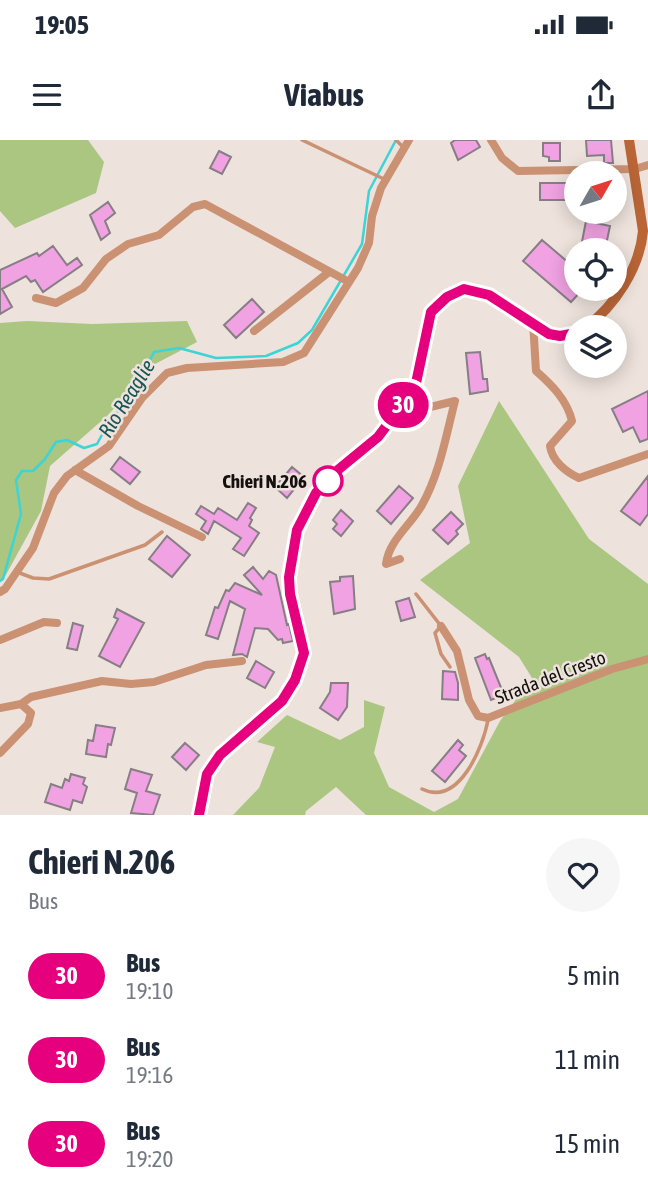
<!DOCTYPE html>
<html lang="it">
<style>
body{margin:0;font-family:"Asap Condensed",sans-serif;background:#f6f6f7;color:#1f2937;height:100vh;display:flex;flex-direction:column;font-size:26px;white-space:nowrap}
*{box-sizing:border-box;margin:0}
p{font-size:23px;color:#747a83}
.icon{flex:none;width:38px;height:38px;fill:none;stroke:currentColor;stroke-width:2;stroke-linecap:round;stroke-linejoin:round}
.map{position:relative;height:675px;overflow:hidden}
.sheet{display:flex;flex-direction:column;background:#fff;flex:1}
.sheet>*{flex:none}
.badge{padding:0 14px;border-radius:23px;font-size:24px;line-height:46px}
.needle{width:46px;rotate:51deg}
.fabs{position:absolute;left:564px;top:21px;display:grid;gap:14px}
.fabs a{display:grid;place-items:center;width:63px;height:63px;border-radius:50%;background:#fff;box-shadow:0 4px 18px #0003;font-size:35px}
.map>.badge{position:absolute;translate:-50% -50%;box-shadow:0 0 0 4px #fff}
.round{display:grid;place-items:center;flex:none;width:74px;height:74px;border-radius:37px;background:#f6f6f7}
.summary{display:flex;align-items:center;justify-content:space-between;height:119px;padding:0 28px}
h1{font-size:33px;font-weight:700;line-height:52px}
ul{padding:0;list-style:none}
li{display:flex;align-items:center;gap:21px;height:84px;padding:0 28px}
li div{flex:1}
li b{display:block;font-size:26px}
li em{font-style:normal}
li .badge{min-width:77px;font-weight:700;text-align:center}
.status{display:flex;justify-content:space-between;align-items:center;height:49px;padding:0 35px;background:#fff;direction:ltr}
.status svg{height:19px;fill:currentColor}
header{display:flex;justify-content:space-between;align-items:center;height:91px;padding:0 28px;background:#fff;font-size:32px;font-weight:700}
.map>svg:first-child{display:block}
</style>
<div class="status"><b>19:05</b><svg viewBox="0 0 49 12"><path d="M0 12V9h3v3zM5 12V6h3v6zM10 12V3h3v9zM15 12V0h3v12zM26 1h20v11H26zM47 4h2v5h-2z"/></svg></div>
<header><svg class="icon" aria-label="menu" viewBox="0 0 24 24"><path d="M4 6h16M4 12h16M4 18h16"/></svg>Viabus<svg class="icon" aria-label="share" viewBox="0 0 24 24"><path d="M12 15V3M7 8l5-5 5 5M5 13v7h14v-7"/></svg></header>
<div class="map">
<svg width="648" height="675" viewBox="0 0 648 675">
<rect width="100%" height="100%" fill="#ede2dc"/>
<path fill="#aac681" d="M0,0H88L104,22L96,53L15,88L0,71Z
M27,181L92,184L187,181L197,202L155,224L107,276L50,326L41,371L3,440L0,441V183Z
M499,261L589,399L648,444V675H366L336,647L306,671L305,675H233L259,648L275,607L257,602L287,575L340,600L364,587V560L385,567L374,613L389,647L434,672L458,659L500,581L532,538L519,517L420,440L470,403L458,346Z"/>
<g fill="none" stroke-linecap="round" stroke-linejoin="round">
<path stroke="#3cd4d6" stroke-width="2.5" d="M0,441L3,439L21,374L16,340L22,331H33L45,319L56,302L67,300L84,308L97,304L110,280L132,257L154,212L179,208L216,218L266,216L298,203L312,190L362,104L369,51L396,0"/>
</g>
<path fill="#f0a2e2" stroke="#877e85" stroke-width="2" d="M455,0H476L480,7L458,20L451,3Z
M586,0H611L613,23H604V15L587,16Z
M543,3H560V21H549V17L543,16Z
M219,11L231,17L222,34L210,28Z
M540,43H568V60H540Z
M108,62L115,73L105,81L110,93L101,100L90,75Z
M586,81L610,86L605,110L581,107Z
M542,100L576,129V149H583L571,162L523,121Z
M53,106L67,125L77,118L82,125L43,152L35,140L31,142L26,136L2,149L12,167L0,174V130L37,113L39,116Z
M252,159L264,172L236,198L224,185Z
M480,212L483,239H487L488,251L470,254L466,213Z
M648,251V299L640,302L633,287L623,292L612,269Z
M120,317L140,332L130,344L111,329Z
M292,327L304,337L287,358L275,347Z
M648,336V374L640,385L621,371Z
M399,346L413,358L391,384L377,371Z
M248,363L256,368L250,378L252,380L249,386L259,393L244,416L233,409L241,398L214,381L208,394L201,389L206,381L196,374L201,366L214,374L218,368L237,380Z
M341,370L353,381L341,396L333,389L337,384L333,380Z
M451,372L463,384L456,391L458,394L448,404L433,390Z
M167,396L190,415L172,437L149,419Z
M253,427L263,439L269,431L276,435L287,485L289,484L293,501L283,503L282,499L278,500L268,489L255,488L247,517L242,514L233,515L245,469L230,461L218,499L206,495L215,467L218,468L226,450L229,451L235,443L262,455L244,435Z
M353,436L355,469L334,474L330,442L340,441V437Z
M409,458L415,477L401,481L396,462Z
M117,469L144,483L120,527L99,516L118,479L114,477Z
M73,483L83,486L77,510L67,508Z
M485,514L487,519L489,518L502,550L499,551L501,556L491,560L475,518Z
M256,521L274,532L265,548L247,538Z
M443,531L455,532L458,543V560L442,559Z
M331,543H348L347,567L338,580L320,568L330,552Z
M96,585L115,588L111,605L108,604L106,617L86,614L88,600L93,601Z
M458,600L463,605L459,610L466,616L445,642L432,631Z
M185,603L199,615L186,630L172,617Z
M131,629L152,635L146,651L160,655L153,675L131,673L137,653L125,649Z
M71,634L85,638L83,644L87,647L82,663L73,660L70,670L45,662L51,644L62,648L65,639L69,641Z"/>
<g fill="none" stroke-linecap="round" stroke-linejoin="round">
<path stroke="#cb9173" stroke-width="3.5" d="M302,0L386,40
M396,0L403,7
M17,432L33,438L49,439L145,405L162,392
M416,454L441,486L435,493L441,514L450,527
M422,649C459,667 483,607 488,580"/>
<path stroke="#cb9173" stroke-width="8" d="M491,0L502,18L518,31L635,29L648,25
M36,158L56,163L83,148L106,119L128,104L159,95L193,67L205,64L349,142
M533,182L536,231C552,245 567,260 572,281L550,306C552,321 566,332 579,338L648,314
M254,191L329,132
M75,330L138,366L202,397
M400,419L386,424C389,400 411,385 422,365C440,333 446,295 455,261L418,270L400,271
M0,452L5,449L33,408L54,353L67,336L109,306L142,258L167,233L187,228L283,222L304,213L358,128L369,103L372,76L381,48L409,0
M441,486L457,511L469,560L478,576L488,578L498,574L612,529L648,519
M0,500L44,482L57,483
M21,564L31,557L102,541L131,544L154,542L206,525L242,521
M0,568L21,564L31,573L28,584L0,613"/>
<path stroke="#b96536" stroke-width="10" d="M586,187C615,166 640,127 643,91L629,0
M199,675C202,654 206,633 219,616C227,606 238,600 248,592C271,574 290,555 300,527C309,502 294,478 290,454C286,435 291,410 297,391C312,343 348,329 379,296C390,285 399,271 408,258C431,223 411,166 461,150C483,143 532,181 549,194L560,196L576,192"/>
</g>
<g fill="none" stroke-linecap="round" stroke-linejoin="round">
<defs>
<path id="line" d="M199,675L207,634L220,615L282,561L295,540L304,513L290,454L289,437L297,390L316,353L339,329L378,297L415,248L431,172L447,157L464,149L489,155L549,194L560,196L576,193"/>
</defs>
<use href="#line" stroke="#fff" stroke-width="16"/>
<use href="#line" stroke="#e6007e" stroke-width="10"/>
</g>
<circle fill="#fff" stroke="#e6007e" stroke-width="3.5" cx="328" cy="341" r="14"/>
<g text-anchor="middle" dominant-baseline="central" stroke-width="5" stroke-linejoin="round" paint-order="stroke">
<g font-size="19" font-weight="bold" fill="#13100e" stroke="#ede2dc" text-anchor="end">
<text x="307" y="341">Chieri N.206</text>
</g>
<g font-size="19" fill="#13100e" stroke="#ede2dc">
<text transform="translate(550 537) rotate(-21)">Strada del Cresto</text>
</g>
<g font-size="21" font-style="italic" fill="#185656" stroke="#ede2dc">
<text transform="translate(126 258) rotate(-58)">Rio Reaglie</text>
</g>
</g>
</svg>
<div class="fabs">
<a><svg class="needle" viewBox="-14 -14 28 28"><path d="M0-13l5 13h-10z" fill="#e53935"/><path d="M0 13l5-13h-10z" fill="#747a83"/></svg></a>
<a><svg class="icon" aria-label="locate" viewBox="0 0 24 24"><circle cx="12" cy="12" r="6"/><path d="M12 2v4M12 18v4M2 12h4M18 12h4"/></svg></a>
<a><svg class="icon" aria-label="layers" viewBox="0 0 24 24"><path d="M12 4l9 5-9 5-9-5zM3 14l9 5 9-5"/></svg></a>
</div>
<b class="badge" style="left:403px;top:265px;background:#e6007e;color:#fff">30</b>
</div>
<section class="sheet">
<div class="summary"><div><h1>Chieri N.206</h1><p>Bus</p></div><a class="round"><svg class="icon" aria-label="heart" viewBox="0 0 24 24"><path d="M12 20l-8-8c-3-5 5-10 8-4 3-6 11-1 8 4z"/></svg></a></div>
<ul>
<li><span class="badge" style="background:#e6007e;color:#fff">30</span><div><b>Bus</b><p>19:10</p></div><em>5 min</em></li>
<li><span class="badge" style="background:#e6007e;color:#fff">30</span><div><b>Bus</b><p>19:16</p></div><em>11 min</em></li>
<li><span class="badge" style="background:#e6007e;color:#fff">30</span><div><b>Bus</b><p>19:20</p></div><em>15 min</em></li>
</ul>
</section>
